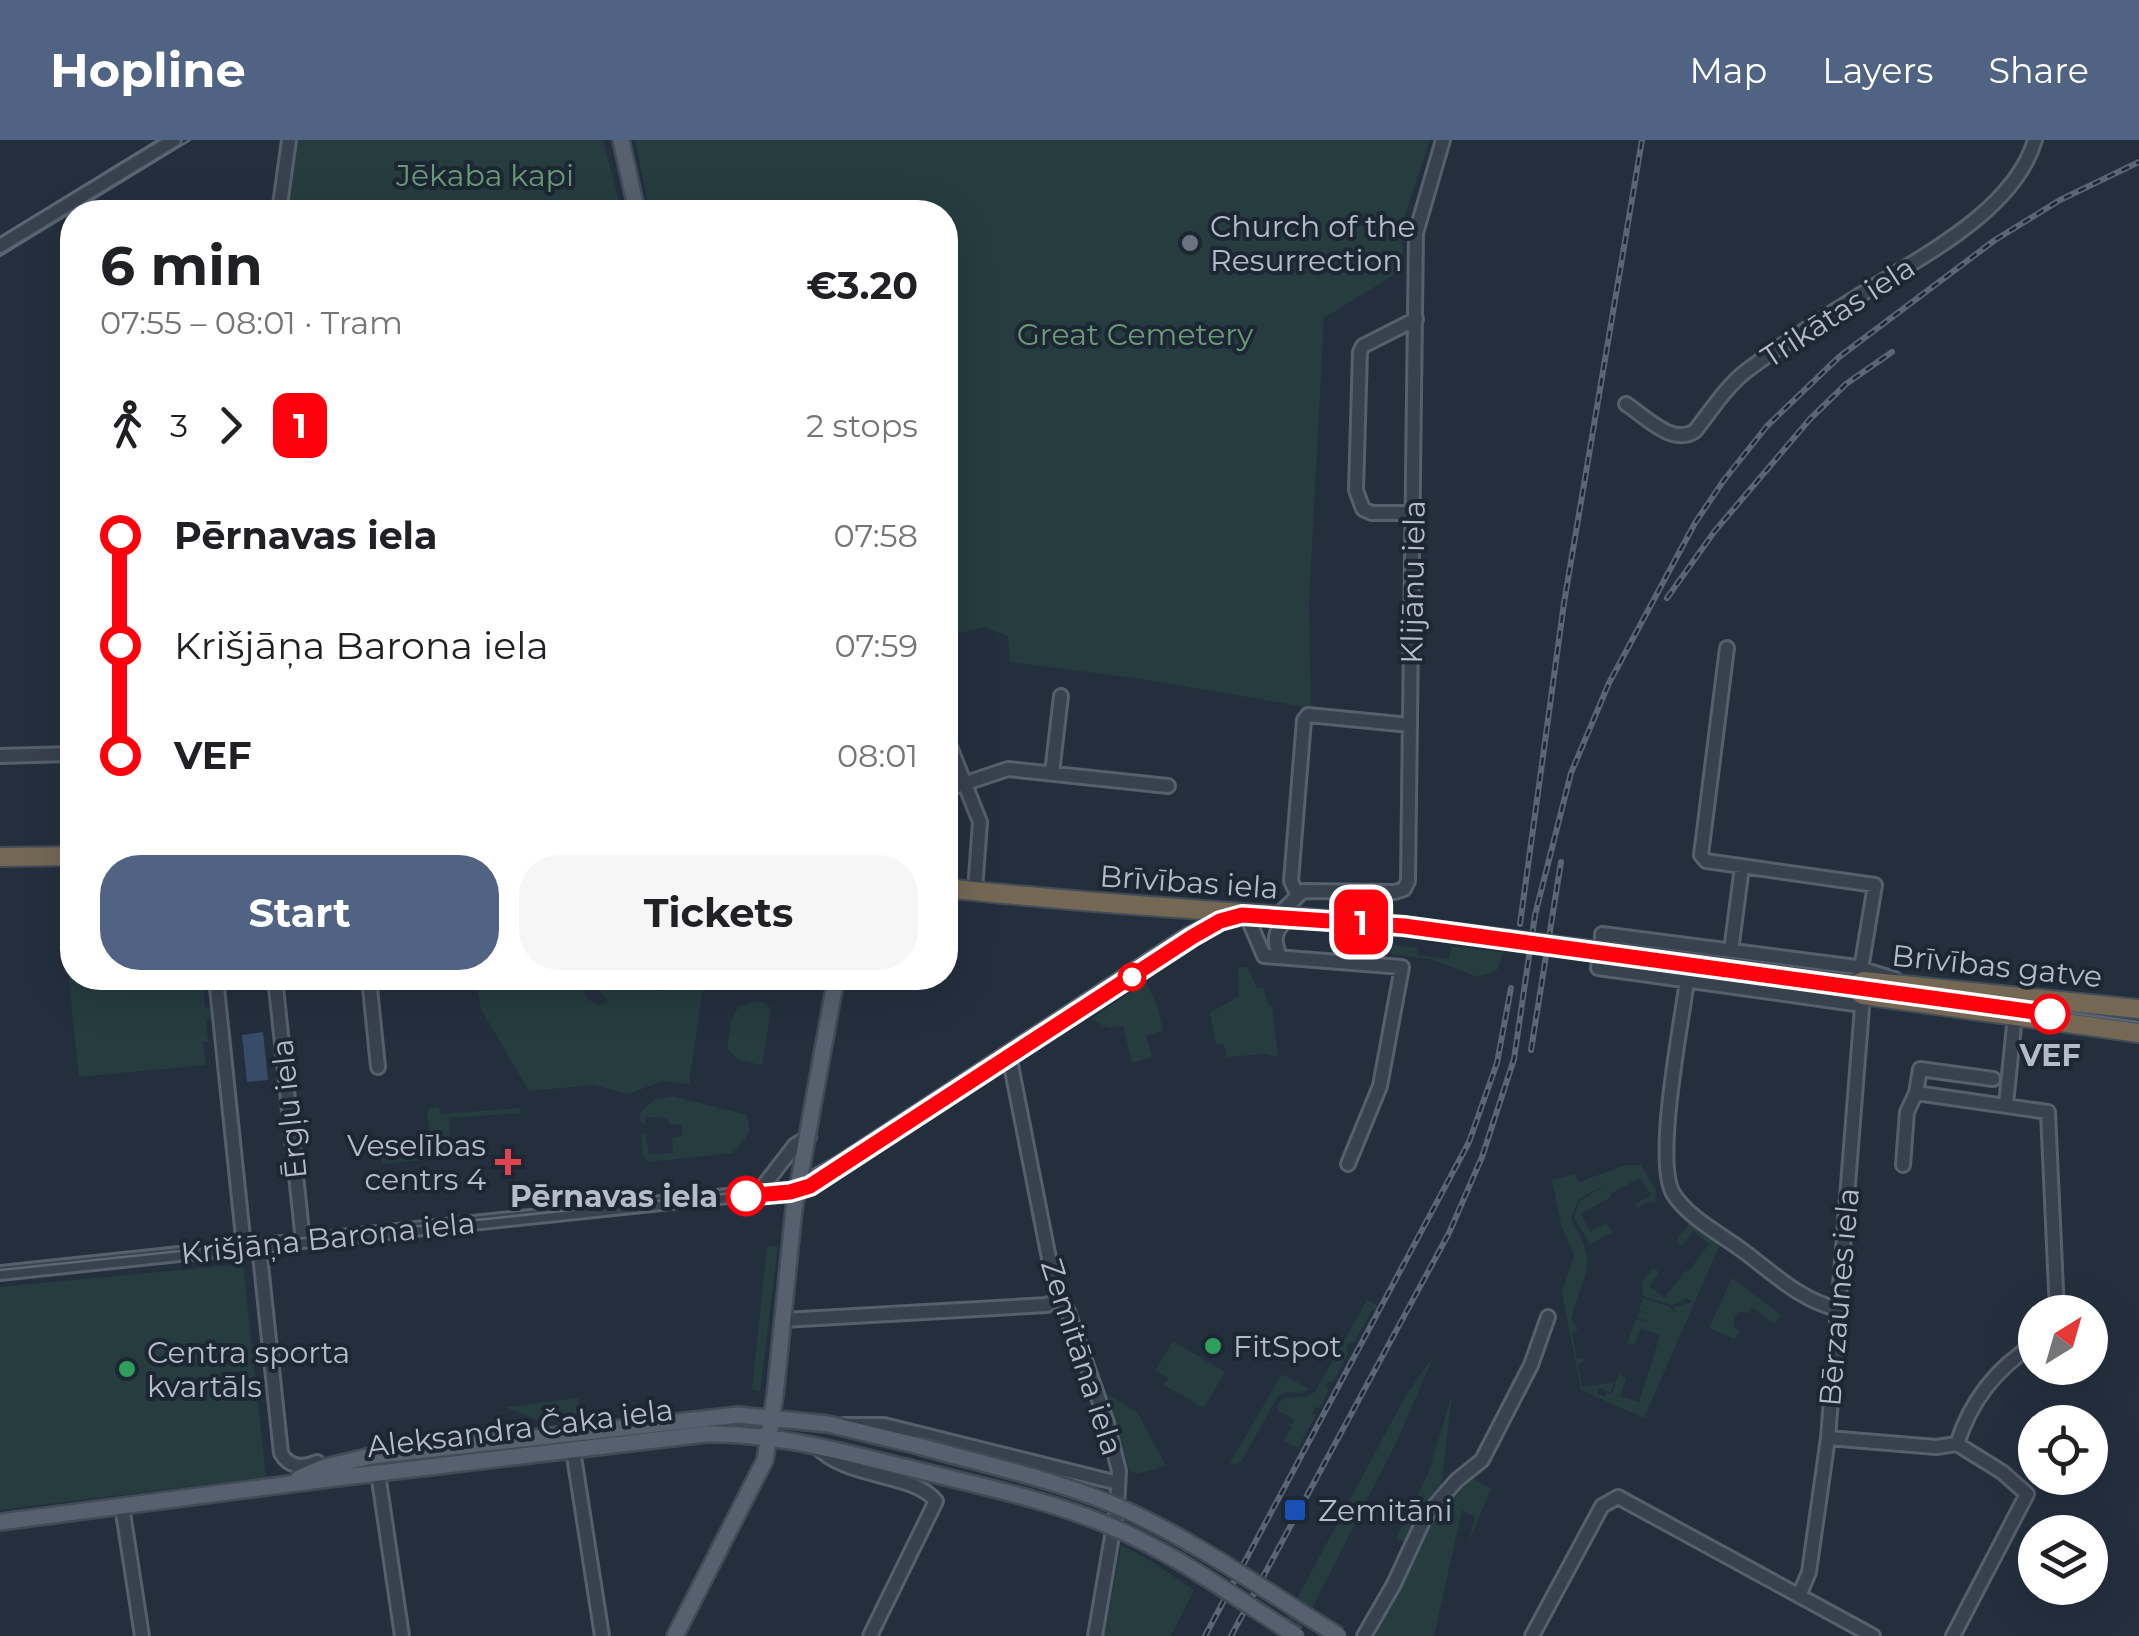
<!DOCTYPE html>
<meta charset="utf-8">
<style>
body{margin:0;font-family:Montserrat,sans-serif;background:#f6f6f6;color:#202124;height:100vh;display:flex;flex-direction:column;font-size:38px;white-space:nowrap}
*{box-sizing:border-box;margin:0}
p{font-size:32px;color:#757577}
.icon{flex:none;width:55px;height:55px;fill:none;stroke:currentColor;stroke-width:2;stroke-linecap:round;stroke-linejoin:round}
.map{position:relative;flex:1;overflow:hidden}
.panel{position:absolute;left:60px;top:60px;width:898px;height:790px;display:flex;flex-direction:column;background:#fff;border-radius:40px;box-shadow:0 10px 40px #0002}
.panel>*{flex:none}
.badge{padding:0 20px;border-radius:15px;font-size:35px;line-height:65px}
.needle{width:65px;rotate:37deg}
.controls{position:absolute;left:2018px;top:1155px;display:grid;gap:20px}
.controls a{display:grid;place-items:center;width:90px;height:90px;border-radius:50%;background:#fff;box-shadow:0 10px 40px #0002;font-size:50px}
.map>.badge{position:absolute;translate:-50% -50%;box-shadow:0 0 0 5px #fff}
.legs{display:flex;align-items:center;gap:15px;height:110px;padding:0 40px;font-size:32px}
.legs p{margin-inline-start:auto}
.summary{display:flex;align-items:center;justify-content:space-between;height:170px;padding:0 40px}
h1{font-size:55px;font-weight:700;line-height:75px}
.button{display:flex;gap:20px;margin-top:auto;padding:20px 40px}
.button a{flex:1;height:115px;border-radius:40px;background:#506383;color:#fff;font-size:40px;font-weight:700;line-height:115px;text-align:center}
.button a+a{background:#f6f6f6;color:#202124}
ul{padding:0 40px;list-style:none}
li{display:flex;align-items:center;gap:35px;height:110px;font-size:38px}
li i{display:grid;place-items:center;width:15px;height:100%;margin:0 12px;background:currentColor}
li i::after{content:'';width:25px;height:25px;margin:-12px;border:8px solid;border-radius:50%;background:#fff}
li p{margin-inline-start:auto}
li:first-child i{background:linear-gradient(#0000 50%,currentColor 0)}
li:last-child i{background:linear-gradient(currentColor 50%,#0000 0)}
header{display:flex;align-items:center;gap:60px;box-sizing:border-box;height:140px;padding:0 50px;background:#506383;color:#fff}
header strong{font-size:48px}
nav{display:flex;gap:55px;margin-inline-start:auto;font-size:35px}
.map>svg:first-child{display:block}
</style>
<header>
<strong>Hopline</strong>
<nav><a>Map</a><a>Layers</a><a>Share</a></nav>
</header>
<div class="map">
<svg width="2139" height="1496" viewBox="0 0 2139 1496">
<rect width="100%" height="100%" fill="#242f3e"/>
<path fill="#263c3f" d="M296,0H603L622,72H287Z
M635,0H1430L1402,85L1403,129L1324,178L1309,463L1311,568L1141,539L1010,522L1008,496L984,487L956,494L945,433V72H650Z
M1392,805L1417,808V815L1449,819L1452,806L1501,812L1504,810L1497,830L1478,837L1430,819L1391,814Z
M72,812V838H202L205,868L211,867L213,878L206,880L208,901L203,902L206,925L79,937L66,813Z
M1238,827H1247L1257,848L1263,847L1269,866H1272L1278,917L1264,914L1227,917L1224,904L1216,905L1210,873L1239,856Z
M475,838H591L584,849L587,859L600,865L608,860L595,845L657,851L703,847L689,944L663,941L628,954L594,945L529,951L481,869Z
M1146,842L1158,868L1163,891L1146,895L1152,917L1132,923L1123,886L1108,888L1091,879Z
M757,861L765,862L771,869L762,925L739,920L727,909L731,882L738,867Z
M672,956L747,975L750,992L733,1013L649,1022L643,1016L641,995L645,992L649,1014L673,1013L672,997L682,996V985L669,984L668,978L646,977L645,985L640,982V973L655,959Z
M439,967L440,974L520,968L521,973L449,978L450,1010L445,1018L382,1024L380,1009L422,1005L423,1010L442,1008L441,998L430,995L427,973L430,968Z
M1626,1025H1641L1656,1050L1655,1063L1647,1062L1637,1068L1635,1064L1651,1055L1640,1038L1610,1054L1611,1057L1581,1074L1590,1092L1606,1083L1613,1092L1590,1104L1574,1078L1579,1062L1608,1043L1579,1059L1571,1078C1599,1130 1585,1127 1571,1179L1578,1190L1572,1192L1577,1219L1583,1218L1584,1222L1578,1224L1582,1246L1614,1243L1610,1252L1599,1248L1597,1254L1606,1257L1607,1253L1612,1254L1619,1234L1626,1238L1620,1256L1639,1262L1660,1195L1641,1189L1634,1205L1627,1203L1636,1179L1654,1184L1637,1178L1639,1171L1654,1176L1639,1170L1643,1158L1668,1166L1676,1173L1674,1167L1693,1162L1687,1158L1672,1165L1643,1156L1642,1143L1653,1128L1659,1132L1649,1146L1664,1158L1686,1130L1688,1132L1709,1104L1693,1091L1682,1106L1676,1101L1691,1081L1721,1102L1644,1278L1581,1250L1562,1152L1574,1116L1561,1084L1552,1040L1575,1034L1579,1042Z
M767,1106H778L760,1252L752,1249Z
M243,1124L266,1337L0,1370V1147Z
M1732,1138L1781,1175L1775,1184L1753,1168L1748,1174L1740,1171L1734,1177V1186L1740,1192L1734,1199L1709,1188Z
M1367,1160L1378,1166L1375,1171L1372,1170L1354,1203H1349L1346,1210L1349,1212L1333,1242L1329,1241L1326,1247L1329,1250L1319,1268L1316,1267L1312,1273L1316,1275L1298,1308L1292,1305L1289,1308L1290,1304L1284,1300L1292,1286L1282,1281L1292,1284L1295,1280L1279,1271L1277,1265L1284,1258L1306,1257L1315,1252Z
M1173,1201L1225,1232L1204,1268L1164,1245L1168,1238L1155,1231Z
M1434,1215L1397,1301L1298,1496H1277L1406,1255Z
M1282,1234L1308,1249L1303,1253L1287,1252L1278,1256L1241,1322L1235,1325L1230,1323Z
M1452,1255L1441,1348L1418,1372L1407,1404L1396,1398L1428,1334Z
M1110,1256L1138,1273L1166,1326L1137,1334L1129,1330L1108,1259Z
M578,1258L581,1277L542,1282L505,1267Z
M1469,1336L1491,1349L1467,1406L1475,1377L1462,1370L1434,1496H1375L1430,1377Z
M1121,1405L1151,1421L1194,1450L1171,1496H1104Z"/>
<path fill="#394c67" d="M263,892L268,940L247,942L242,895Z"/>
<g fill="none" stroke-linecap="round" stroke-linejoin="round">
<defs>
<path id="minor" d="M279,72L289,0
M0,106L174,0
M1626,264C1646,277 1672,306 1695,291C1710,272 1726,247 1745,232C1779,206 1817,182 1854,159C1914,120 2013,74 2035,0
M1413,373H1372L1363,369L1356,350L1360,212L1363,206L1416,179
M1727,508L1701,715L1706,721L1875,745L1859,841
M945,594L980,682L975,751
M0,616L72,614
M1052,633L1061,556
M945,650L1008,629L1168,646
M1297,754L1291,741L1304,580L1308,575L1410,585
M1246,774L1264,816L1402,827L1380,946L1348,1024
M1277,776L1303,751L1395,752L1404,749L1408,741L1416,93L1443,0
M1602,799V794L1856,827L1895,839
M1731,811L1742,727
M1280,816C1272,798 1275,788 1292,776
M1599,823L1598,828L1862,865
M216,838L244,1107
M275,838L303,1101
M369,838L378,927
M1687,840C1682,882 1653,1024 1674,1055C1690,1079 1724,1096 1746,1113C1775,1135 1802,1161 1838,1169
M1005,915L1011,925L1055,1149L1067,1169L1107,1283L1119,1331L1117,1367L1095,1496
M1916,953L1920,929L1993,939
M2006,964L2015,876
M1903,1025L1907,972L1916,953L2048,972L2057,1172
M758,1053L795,1005L809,997
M259,1106L281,1313C289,1328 304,1328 317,1322
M0,1133L794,1049L841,1022L1183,798L1228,774
M783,1180L1047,1165L1060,1158
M843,1285H884L1118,1343
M1828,1298L1936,1307L1957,1304L2002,1332L2027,1354L1953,1496
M1957,1304C1971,1260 1996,1228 2035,1204
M816,1306C847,1340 913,1332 936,1361L870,1496
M573,1310L602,1496
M378,1333L402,1496
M122,1366L142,1496
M1799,1456L1809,1432L1828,1298L1863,855
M1364,1496L1394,1444L1425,1377L1456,1341L1482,1320L1531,1225L1548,1177
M1532,1496L1602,1366L1618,1357L1873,1496"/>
<path id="major" d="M621,0L637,72
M299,1338L321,1328L371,1316L738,1275L828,1284L915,1305
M0,1382L328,1339L706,1294C777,1293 841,1312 909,1328
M675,1496L765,1320L775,1256L794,1069L836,838"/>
<path id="highway" d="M0,717L72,716
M945,748C1132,769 1320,773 1506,799
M1607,812L1851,846L1863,855L1892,859L2139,893
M1851,846L1864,841L2139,869"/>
</defs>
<use href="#minor" stroke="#565f6c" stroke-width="18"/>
<use href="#major" stroke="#414a57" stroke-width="20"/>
<use href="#highway" stroke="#434c59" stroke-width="22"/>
<use href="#minor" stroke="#38414e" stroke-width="12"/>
<use href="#major" stroke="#56606e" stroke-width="15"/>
<use href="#highway" stroke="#746855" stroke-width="18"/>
<path stroke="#5a6575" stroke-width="2.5" d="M0,97L158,0
M0,116L190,0
M0,1130L790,1047L847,1013L1180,794L1208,778L1233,771L1404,783L2139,882"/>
<defs>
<path id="rail" d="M1667,458L1714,392L1810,279L1846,244L1892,212
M1520,784L1564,463L1642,0
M1531,910L1561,722
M1205,1496L1469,1002L1497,923L1511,848
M1231,1496L1449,1093L1482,1017L1514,919L1535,775L1571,633L1609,543L1695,383L1724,340L1767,286L1839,217L1995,100L2060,60L2139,22"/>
</defs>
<use href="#rail" stroke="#5a6575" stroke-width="6"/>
<use href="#rail" stroke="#1d2633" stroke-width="2.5" stroke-dasharray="8" stroke-linecap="butt"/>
<defs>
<path id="major-bridge" d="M915,1305C986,1325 1060,1340 1128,1371C1202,1405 1270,1454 1339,1496
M909,1328C976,1345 1046,1359 1110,1386C1176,1414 1236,1458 1297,1496"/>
<path id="highway-bridge" d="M1506,799L1607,812"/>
</defs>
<use href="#major-bridge" stroke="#414a57" stroke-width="20" stroke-linecap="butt"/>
<use href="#highway-bridge" stroke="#434c59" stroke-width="22" stroke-linecap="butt"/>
<use href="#major-bridge" stroke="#56606e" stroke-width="15"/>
<use href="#highway-bridge" stroke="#746855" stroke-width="18"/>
</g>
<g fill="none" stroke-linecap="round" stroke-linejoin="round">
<defs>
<path id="line-1" d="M746,1056L790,1052L810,1046L1192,797L1220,781L1242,775L1404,786L2050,874"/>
</defs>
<use href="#line-1" stroke="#fff" stroke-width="22"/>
<use href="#line-1" stroke="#ff000c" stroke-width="15"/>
</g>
<circle fill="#6b7280" stroke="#1d2633" stroke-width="4" cx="1190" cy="103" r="10"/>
<g fill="#fff" stroke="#ff000c" stroke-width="5">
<circle cx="1132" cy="837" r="12"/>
<circle cx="2050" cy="874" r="18"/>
<circle cx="746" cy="1056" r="18"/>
</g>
<path fill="#e0444e" stroke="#1d2633" stroke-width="4" d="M503 1007h10v10h10v10h-10v10h-10v-10h-10v-10h10z"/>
<g fill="#2e9e5b" stroke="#1d2633" stroke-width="4">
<circle cx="1213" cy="1206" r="10"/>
<circle cx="127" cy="1229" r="10"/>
</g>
<rect fill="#1a4fb4" stroke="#1d2633" stroke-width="4" x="1283" y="1358" width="24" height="24" rx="5"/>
<g text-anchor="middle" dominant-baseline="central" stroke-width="8" stroke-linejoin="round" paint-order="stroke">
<g font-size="30" fill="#6b9a76" stroke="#1d2633">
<text x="485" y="35">Jēkaba kapi</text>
<text x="1135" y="194">Great Cemetery</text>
</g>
<g font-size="30" fill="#b4bcc9" stroke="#1d2633" text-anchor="start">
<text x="1210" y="86">Church of the<tspan x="1210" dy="34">Resurrection</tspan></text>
<text x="486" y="1005" text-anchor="end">Veselības<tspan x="486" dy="34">centrs 4</tspan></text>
<text x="1233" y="1206">FitSpot</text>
<text x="147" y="1212">Centra sporta<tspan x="147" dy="34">kvartāls</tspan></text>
<text x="1318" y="1370">Zemitāni</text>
</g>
<g font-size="30" fill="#b4bcc9" stroke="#1d2633">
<text transform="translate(1838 172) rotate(-33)">Trikātas iela</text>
<text transform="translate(1413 442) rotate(-89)">Klijānu iela</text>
<text transform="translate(1189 742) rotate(4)">Brīvības iela</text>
<text transform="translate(1997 826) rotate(6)">Brīvības gatve</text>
<text transform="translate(289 969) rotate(-96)">Ērgļu iela</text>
<text transform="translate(328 1098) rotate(-6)">Krišjāņa Barona iela</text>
<text transform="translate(1839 1157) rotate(-85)">Bērzaunes iela</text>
<text transform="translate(1082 1217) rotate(72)">Zemitāna iela</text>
<text transform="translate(520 1288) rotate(-7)">Aleksandra Čaka iela</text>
</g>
<g font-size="30" font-weight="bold" fill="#b4bcc9" stroke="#1d2633">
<text x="2050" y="915">VEF</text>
<text x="718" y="1056" text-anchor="end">Pērnavas iela</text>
</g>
</g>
</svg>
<div class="controls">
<a><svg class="needle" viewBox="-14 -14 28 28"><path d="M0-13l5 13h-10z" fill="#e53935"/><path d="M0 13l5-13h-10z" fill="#757577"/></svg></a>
<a><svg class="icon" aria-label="locate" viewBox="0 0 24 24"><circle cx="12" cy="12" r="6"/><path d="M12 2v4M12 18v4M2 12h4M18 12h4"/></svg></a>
<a><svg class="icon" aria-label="layers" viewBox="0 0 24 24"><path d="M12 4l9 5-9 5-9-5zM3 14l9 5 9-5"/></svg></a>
</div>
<b class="badge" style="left:1361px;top:782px;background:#ff000c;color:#fff">1</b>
<section class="panel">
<div class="summary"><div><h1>6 min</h1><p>07:55 – 08:01 · Tram</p></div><b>€3.20</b></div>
<div class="legs"><svg class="icon" aria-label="walk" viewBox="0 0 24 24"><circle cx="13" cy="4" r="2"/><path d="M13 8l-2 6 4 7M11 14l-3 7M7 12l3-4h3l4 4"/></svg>3<svg class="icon" aria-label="forward" viewBox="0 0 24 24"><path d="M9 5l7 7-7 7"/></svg><b class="badge" style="background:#ff000c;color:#fff">1</b><p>2 stops</p></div>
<ul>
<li><i style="color:#ff000c"></i><b>Pērnavas iela</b><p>07:58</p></li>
<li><i style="color:#ff000c"></i><span>Krišjāņa Barona iela</span><p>07:59</p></li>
<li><i style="color:#ff000c"></i><b>VEF</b><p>08:01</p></li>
</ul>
<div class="button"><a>Start</a><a>Tickets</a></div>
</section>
</div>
